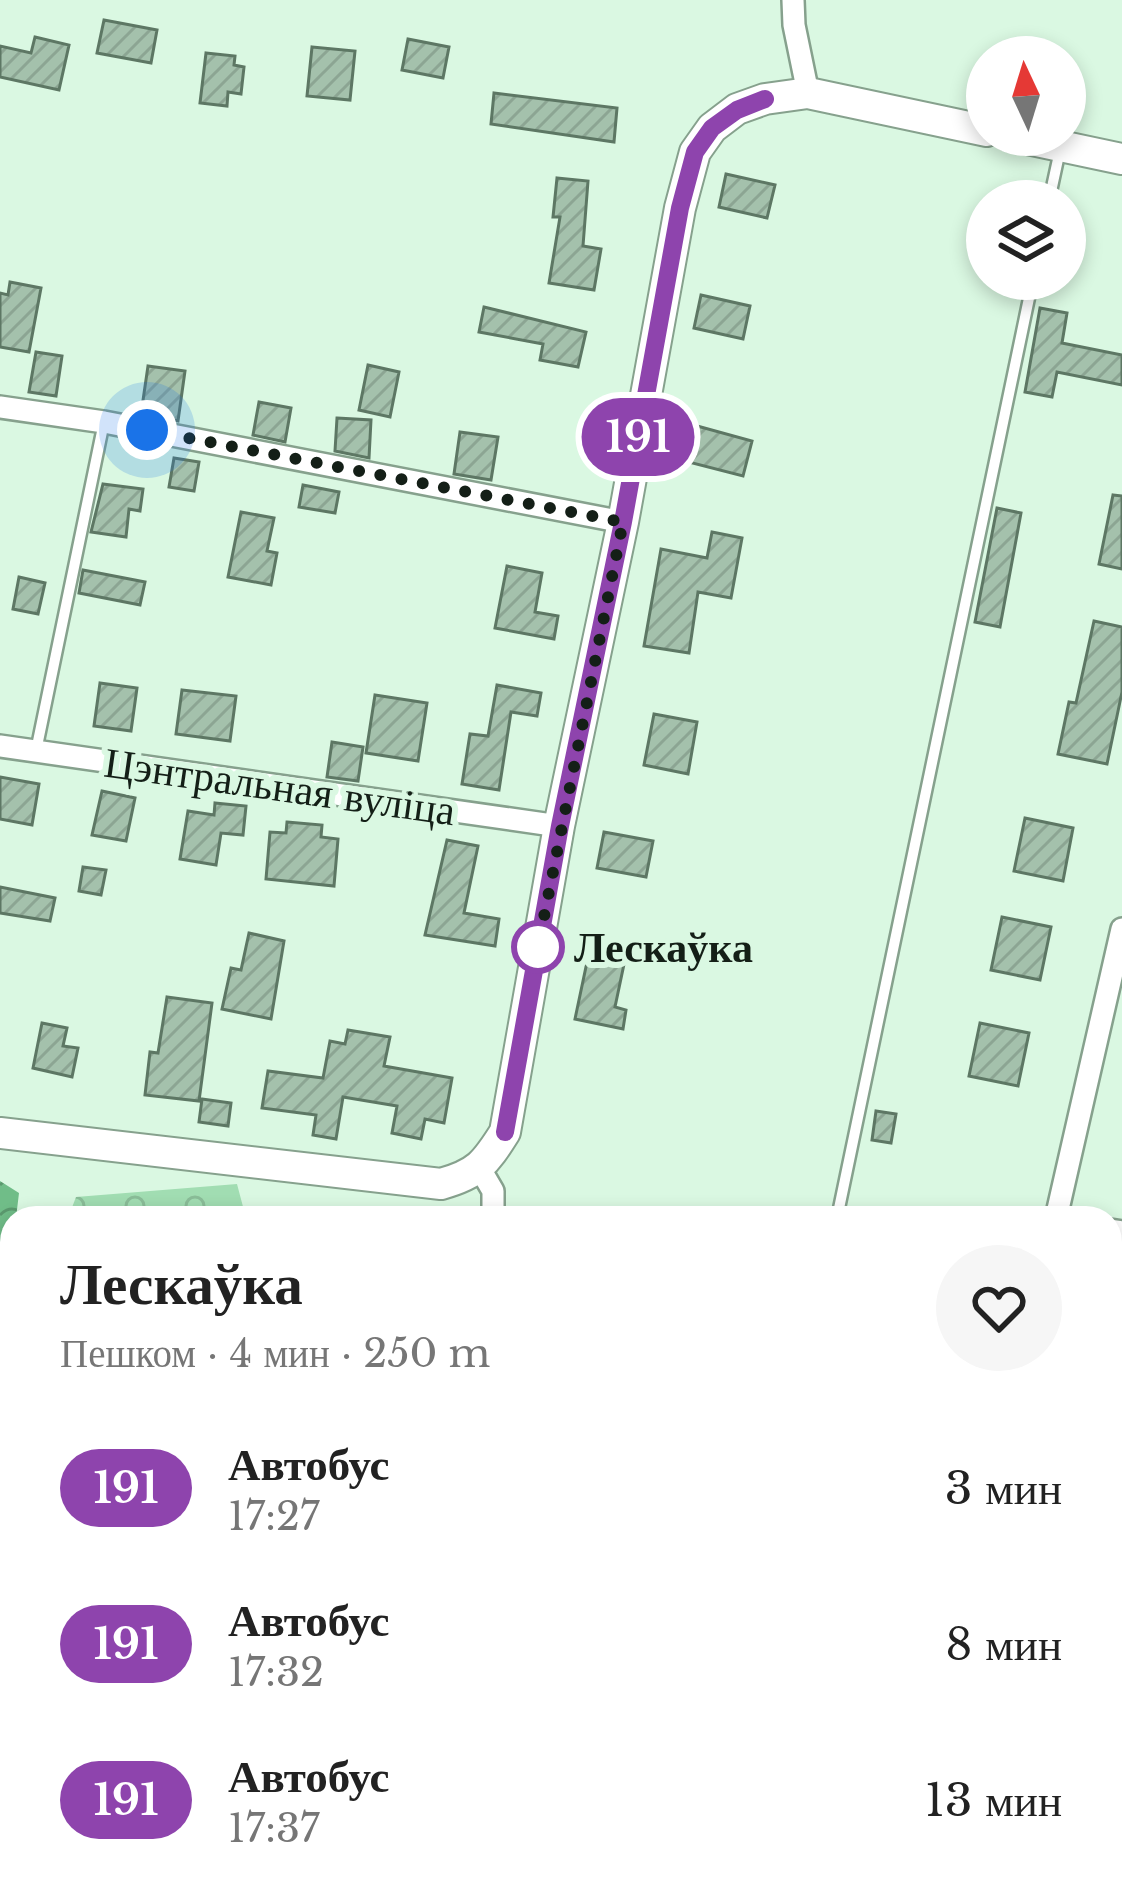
<!DOCTYPE html>
<html lang="ru">
<meta charset="utf-8">
<style>
body{margin:0;font-family:"Libre Baskerville",serif;background:#f6f6f6;color:#222;height:100vh;display:flex;flex-direction:column;font-size:45px;white-space:nowrap}
*{box-sizing:border-box;margin:0}
p{font-size:39px;color:#767676}
.icon{flex:none;width:66px;height:66px;fill:none;stroke:currentColor;stroke-width:2;stroke-linecap:round;stroke-linejoin:round}
.map{position:relative;flex:1;overflow:hidden}
.panel{position:absolute;left:0px;top:1206px;width:1122px;height:696px;display:flex;flex-direction:column;background:#fff;border-radius:36px 36px 0 0;box-shadow:0 6px 18px #0003}
.panel>*{flex:none}
.badge{padding:0 24px;border-radius:39px;font-size:42px;line-height:78px}
.needle{width:78px;rotate:356deg}
.controls{position:absolute;left:966px;top:36px;display:grid;gap:24px}
.controls a{display:grid;place-items:center;width:120px;height:120px;border-radius:50%;background:#fff;box-shadow:0 6px 18px #0003;font-size:60px}
.you{position:absolute;width:60px;height:60px;margin:-30px;border:9px solid #fff;border-radius:50%;background:#1a73e8;box-shadow:0 0 0 18px #1a73e833}
.map>.badge{position:absolute;translate:-50% -50%;box-shadow:0 0 0 6px #fff}
.round{display:grid;place-items:center;flex:none;width:126px;height:126px;border-radius:63px;background:#f6f6f6}
.headline{display:flex;align-items:center;justify-content:space-between;height:204px;padding:0 60px}
h1{font-size:57px;font-weight:800;line-height:90px}
ul{padding:0;list-style:none}
li{display:flex;align-items:center;gap:36px;height:156px;padding:0 60px}
li div{flex:1}
li b{display:block;font-size:45px}
li em{font-style:normal}
li .badge{min-width:132px;font-weight:700;text-align:center}
.map>svg:first-child{display:block}
</style>
<div class="map">
<svg width="1122" height="1902" viewBox="0 0 1122 1902">
<defs>
<pattern id="forest-crowns" width="20" height="18" patternUnits="userSpaceOnUse" patternTransform="scale(3)"><rect width="20" height="18" fill="#a1ddb2"/><path d="M2 6a3 3 0 1 1 6 0M12 15a3 3 0 1 1 6 0" fill="none" stroke="#8abd98"/></pattern>
<pattern id="water-waves" width="16" height="10" patternUnits="userSpaceOnUse" patternTransform="scale(3)"><rect width="16" height="10" fill="#70bd88"/><path d="M0 5q4-4 8 0t8 0" fill="none" stroke="#5b996e"/></pattern>
<pattern id="building-hatch" width="6" height="6" patternUnits="userSpaceOnUse" patternTransform="scale(3)"><rect width="6" height="6" fill="#a4c1ac"/><path d="M-1 1l2-2M0 6l6-6M5 7l2-2" fill="none" stroke="#8ca593"/></pattern>
</defs>
<rect width="100%" height="100%" fill="#daf8e2"/>
<path fill="url(#forest-crowns)" d="M237,1184L246,1218H68L76,1197Z
M12,1413V1714L0,1709V1443Z"/>
<path fill="url(#water-waves)" d="M0,1181L19,1193L16,1218H12L11,1344L0,1376Z"/>
<path fill="url(#building-hatch)" stroke="#5d7764" stroke-width="3" d="M104,20L157,30L151,63L97,53Z
M35,37L69,45L59,90L0,77V46L31,53Z
M408,39L449,47L443,78L402,70Z
M312,47L355,51L350,100L307,96Z
M206,53L235,56L234,65L244,67L241,94L228,92L227,106L200,103Z
M494,93L617,108L614,142L491,124Z
M726,174L775,185L767,218L719,207Z
M557,178L588,181L583,246L601,249L594,290L549,283L560,217H553Z
M10,282L41,288L29,352L0,347V293L8,295Z
M701,295L750,306L743,339L694,328Z
M484,307L586,332L578,367L540,360L543,344L479,332Z
M1040,308L1067,313L1062,343L1122,355V385L1057,372L1052,397L1025,392Z
M36,352L62,356L56,396L29,392Z
M368,365L399,372L390,417L359,410Z
M148,366L185,371L178,421L141,414Z
M259,402L291,408L285,442L253,435Z
M337,418L371,420L369,458L335,451Z
M679,421L752,441L743,476L669,457Z
M460,432L498,437L491,480L454,474Z
M174,458L199,462L194,491L169,487Z
M103,484L143,489L140,511L129,509L126,537L91,532Z
M303,485L339,492L335,513L299,507Z
M1113,495L1122,496V569L1099,564Z
M997,508L1021,513L1000,627L975,622Z
M241,512L274,518L267,551L277,553L271,585L228,577Z
M712,532L742,538L731,598L698,592L689,653L644,646L661,549L707,558Z
M507,566L542,573L535,612L558,616L554,639L495,628Z
M83,570L145,582L140,605L79,593Z
M19,577L45,583L38,614L13,609Z
M1094,621L1122,627V692L1107,764L1058,754L1069,702L1076,703Z
M100,683L137,688L131,731L94,726Z
M497,685L541,693L537,716L511,712L499,790L462,784L470,734L488,736Z
M182,690L236,696L230,741L176,734Z
M375,695L427,703L418,761L366,753Z
M654,714L697,722L688,774L644,765Z
M332,742L363,747L358,781L327,777Z
M0,777L39,784L32,825L0,819Z
M102,791L135,798L126,841L92,835Z
M215,803L246,806L243,835L221,833L216,865L180,859L188,811L214,815Z
M1025,818L1073,828L1063,881L1014,871Z
M287,822L322,825L321,837L338,839L334,886L266,879L270,832L286,833Z
M604,832L653,841L646,877L597,868Z
M447,840L478,846L464,913L499,919L495,946L425,935Z
M83,867L106,870L101,895L79,891Z
M0,887L55,898L50,921L0,913Z
M1002,917L1051,927L1040,980L991,970Z
M249,933L284,941L271,1019L222,1009L231,968L241,970Z
M591,943L627,950L615,1007L626,1010L623,1029L575,1019Z
M167,997L212,1003L199,1101L145,1095L150,1052L158,1053Z
M42,1023L67,1028L63,1046L78,1048L72,1077L33,1068Z
M980,1023L1029,1033L1018,1086L969,1076Z
M348,1030L390,1037L384,1066L452,1078L444,1123L425,1119L421,1139L392,1133L397,1106L343,1097L336,1139L313,1135L316,1115L262,1108L268,1071L323,1078L330,1041L345,1044Z
M202,1099L231,1103L228,1126L199,1122Z
M876,1111L896,1114L891,1143L872,1140Z"/>
<g fill="none" stroke-linecap="round" stroke-linejoin="round">
<defs>
<path id="lane" d="M1049,201L1060,150
M36,751L104,422
M837,1218L1033,279
M700,1902L701,1890"/>
<path id="street" d="M793,0L794,25L808,93
M0,407L104,422L623,522
M0,746L559,826
M479,1167L493,1191V1218
M1056,1218L1122,929
M1110,1230L1122,1232
M1110,1758L1122,1760
M393,1902L395,1890
M812,1902L828,1890"/>
<path id="secondary" d="M1008,135L1122,159
M0,1133L441,1184C477,1174 485,1164 505,1132L559,826L623,522L680,208L695,152L712,128L737,109L765,99L808,93L987,131"/>
</defs>
<use href="#lane" stroke="#86a18d" stroke-width="15"/>
<use href="#street" stroke="#86a18d" stroke-width="26"/>
<use href="#secondary" stroke="#86a18d" stroke-width="34"/>
<use href="#lane" stroke="#fff" stroke-width="10"/>
<use href="#street" stroke="#fff" stroke-width="21"/>
<use href="#secondary" stroke="#fff" stroke-width="30"/>
</g>
<g fill="none" stroke-linecap="round" stroke-linejoin="round">
<defs>
<path id="line" d="M505,1132L560,826L623,522L680,208L695,152L712,128L737,110L765,99"/>
</defs>
<use href="#line" stroke="#fff" stroke-width="27"/>
<use href="#line" stroke="#8e44ad" stroke-width="18"/>
<path stroke="#141f17" stroke-width="12" stroke-dasharray="0 21.6" d="M147,430L623,522L536,957L538,947"/>
</g>
<circle fill="#fff" stroke="#8e44ad" stroke-width="6" cx="538" cy="947" r="24"/>
<g text-anchor="middle" dominant-baseline="central" stroke-width="12" stroke-linejoin="round" paint-order="stroke">
<g font-size="42" fill="#141f17" stroke="#daf8e2">
<text transform="translate(280 786) rotate(8)">Цэнтральная вуліца</text>
</g>
<g font-size="42" font-weight="bold" fill="#141f17" stroke="#daf8e2" text-anchor="start">
<text x="574" y="947">Лескаўка</text>
</g>
</g>
</svg>
<div class="controls">
<a><svg class="needle" viewBox="-14 -14 28 28"><path d="M0-13l5 13h-10z" fill="#e53935"/><path d="M0 13l5-13h-10z" fill="#767676"/></svg></a>
<a><svg class="icon" aria-label="layers" viewBox="0 0 24 24"><path d="M12 4l9 5-9 5-9-5zM3 14l9 5 9-5"/></svg></a>
</div>
<div class="you" style="left:147px;top:430px"></div>
<b class="badge" style="left:638px;top:437px;background:#8e44ad;color:#fff">191</b>
<section class="panel">
<div class="headline"><div><h1>Лескаўка</h1><p>Пешком · 4 мин · 250 m</p></div><a class="round"><svg class="icon" aria-label="heart" viewBox="0 0 24 24"><path d="M12 20l-8-8c-3-5 5-10 8-4 3-6 11-1 8 4z"/></svg></a></div>
<ul>
<li><span class="badge" style="background:#8e44ad;color:#fff">191</span><div><b>Автобус</b><p>17:27</p></div><em>3 мин</em></li>
<li><span class="badge" style="background:#8e44ad;color:#fff">191</span><div><b>Автобус</b><p>17:32</p></div><em>8 мин</em></li>
<li><span class="badge" style="background:#8e44ad;color:#fff">191</span><div><b>Автобус</b><p>17:37</p></div><em>13 мин</em></li>
</ul>
</section>
</div>
